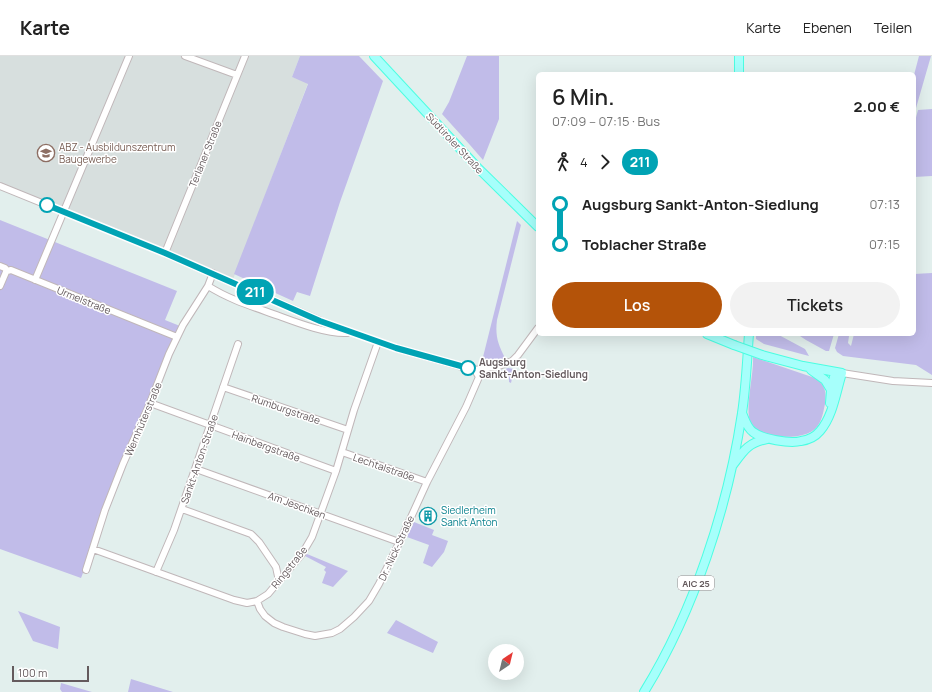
<!DOCTYPE html>
<html lang="de">
<meta charset="utf-8">
<style>
body{margin:0;font-family:Manrope,sans-serif;background:#f2f2f2;color:#222;height:100vh;display:flex;flex-direction:column;font-size:15px;white-space:nowrap}
*{box-sizing:border-box;margin:0}
p{font-size:13px;color:#767676}
.icon{flex:none;width:22px;height:22px;fill:none;stroke:currentColor;stroke-width:2;stroke-linecap:round;stroke-linejoin:round}
.map{position:relative;flex:1;overflow:hidden}
.side{position:absolute;left:536px;top:16px;width:380px;height:264px;display:flex;flex-direction:column;background:#fff;border-radius:6px;box-shadow:0 4px 16px #0002}
.side>*{flex:none}
.badge{padding:0 8px;border-radius:13px;font-size:14px;line-height:26px}
.needle{width:26px;rotate:35deg}
.controls{position:absolute;left:488px;top:588px;display:grid;gap:8px}
.controls a{display:grid;place-items:center;width:36px;height:36px;border-radius:50%;background:#fff;box-shadow:0 4px 16px #0002;font-size:20px}
.scale{position:absolute;left:12px;bottom:10px;width:77px;box-sizing:border-box;padding-left:4px;border:2px solid #645a5d;border-top:0;font-size:11px;line-height:14px;white-space:nowrap;color:#645a5d;-webkit-text-stroke:3px #fff;paint-order:stroke}
.map>.badge{position:absolute;translate:-50% -50%;box-shadow:0 0 0 2px #fff}
.legs{display:flex;align-items:center;gap:6px;height:44px;padding:0 16px;font-size:13px}
.legs p{margin-inline-start:auto}
.overview{display:flex;align-items:center;justify-content:space-between;height:68px;padding:0 16px}
h1{font-size:22px;font-weight:600;line-height:30px}
.action{display:flex;gap:8px;margin-top:auto;padding:8px 16px}
.action a{flex:1;height:46px;border-radius:24px;background:#b45309;color:#fff;font-size:16px;font-weight:600;line-height:46px;text-align:center}
.action a+a{background:#f2f2f2;color:#222}
ul{padding:0 16px;list-style:none}
li{display:flex;align-items:center;gap:14px;height:40px;font-size:15px}
li i{display:grid;place-items:center;width:6px;height:100%;margin:0 5px;background:currentColor}
li i::after{content:'';width:10px;height:10px;margin:-5px;border:3px solid;border-radius:50%;background:#fff}
li p{margin-inline-start:auto}
li:first-child i{background:linear-gradient(#0000 50%,currentColor 0)}
li:last-child i{background:linear-gradient(currentColor 50%,#0000 0)}
header{display:flex;align-items:center;gap:24px;box-sizing:border-box;height:56px;padding:0 20px;background:#fff;border-bottom:1px solid #e0e0e0}
header strong{font-size:19px}
nav{display:flex;gap:22px;margin-inline-start:auto;font-size:14px}
.map>svg:first-child{display:block}
</style>
<header>
<strong>Karte</strong>
<nav><a>Karte</a><a>Ebenen</a><a>Teilen</a></nav>
</header>
<div class="map">
<svg width="932" height="636" viewBox="0 0 932 636">
<rect width="100%" height="100%" fill="#e2efed"/>
<path fill="#d7dfde" d="M0,0H300L292,21L308,27L232,226L0,130Z"/>
<path fill="#c1bce9" d="M300,0H359L383,25L340,146L310,240L297,236L293,245L234,218L308,28L292,21Z
M467,0H499V63L483,104L470,89L442,58L449,46Z
M919,0H931L914,59V19Z
M932,53V120L914,121V69L918,54Z
M0,164L177,235L165,264L180,270L81,522L0,493Z
M517,165L521,169L497,264C495,280 498,288 505,302C497,308 492,308 482,305Z
M932,217V319L916,309L843,300L837,296L835,292L839,278H846L849,280L848,287L851,290L854,278H914V218Z
M756,278H777L805,293L809,300L764,288L756,283Z
M797,278H834L829,295H826L806,284Z
M753,301L818,323C826,332 826,336 825,348C823,357 822,366 815,373C810,377 804,379 798,380C790,382 763,380 756,375C753,373 751,369 750,365C745,352 754,318 753,301Z
M508,312L514,313L511,327L509,326V321L493,318Z
M414,466L434,474L432,479L448,485L444,496L432,511L423,507L429,489L407,481Z
M307,498L348,515L333,531L322,527L326,516L324,514L326,511L305,500Z
M18,555L60,571L58,593L33,585Z
M396,564L438,586L433,597L387,577Z
M131,623L173,636H128Z
M61,627L92,636H62L60,633Z"/>
<g fill="none" stroke-linecap="round" stroke-linejoin="round">
<defs>
<path id="minor" d="M185,0L237,19
M0,130L165,197L321,265L396,292L459,310L475,314L499,310L512,305L518,299L538,272
M165,197L245,0
M0,210L5,212L7,215L11,214L177,281
M35,224L129,0
M0,230L6,216L7,215
M208,230C230,244 254,251 279,260C298,267 327,278 347,277
M842,317L893,325L932,327
M223,331L348,374
M150,347L336,415
M342,396L427,426
M196,413L399,486
M182,453L251,478L259,486L276,511L279,525
M93,493L234,544L247,547L257,545L268,538L302,498L312,481L336,415L354,354L378,286
M86,514L105,454L123,408L150,347L169,298L183,269L208,230L213,217
M156,516L174,474L238,288
M257,545L260,553L265,560L274,567L283,571L305,578L315,580L332,577L340,573L354,561L369,545L379,528L402,481L427,426L466,351L479,321L475,314"/>
<path id="major" d="M374,0L477,111L538,171
M739,0V18
M707,278L734,289
M811,314L825,324L831,334
M830,347L831,334L835,316
M742,357C745,364 747,372 753,376C762,383 790,388 801,385C808,384 815,381 820,375C833,360 836,336 842,317L803,310L762,299
M733,409C744,394 748,387 767,383
M644,636C694,555 728,451 742,357C746,331 747,304 749,278"/>
</defs>
<use href="#minor" stroke="#c0b7b9" stroke-width="8"/>
<use href="#major" stroke="#4bfee2" stroke-width="10"/>
<use href="#minor" stroke="#fff" stroke-width="6"/>
<use href="#major" stroke="#a6fffb" stroke-width="8"/>
<defs>
<path id="major-bridge" d="M734,289L762,299"/>
</defs>
<use href="#major-bridge" stroke="#4bfee2" stroke-width="10" stroke-linecap="butt"/>
<use href="#major-bridge" stroke="#a6fffb" stroke-width="8"/>
</g>
<g fill="none" stroke-linecap="round" stroke-linejoin="round">
<defs>
<path id="line-1" d="M47,149L165,197L320,265L396,292L468,312"/>
</defs>
<use href="#line-1" stroke="#fff" stroke-width="9"/>
<use href="#line-1" stroke="#00a3b4" stroke-width="6"/>
</g>
<defs>
<symbol id="school-ring" viewBox="-11 -11 22 22"><circle r="9.5" fill="#fff" stroke="#8d6e63" stroke-width="1.5"/><path d="M0-5L7-2L0 1L-7-2ZM-4 1L0 2.5L4 1V4Q0 6-4 4Z" fill="#8d6e63"/></symbol>
<symbol id="building-ring" viewBox="-11 -11 22 22"><circle r="9.5" fill="#fff" stroke="#0f9aa8" stroke-width="1.5"/><path d="M-4-6H4V6H1V3H-1V6H-4ZM-2.5-4.3h1.7v1.8h-1.7ZM.8-4.3h1.7v1.8H.8ZM-2.5-1h1.7V.8h-1.7ZM.8-1h1.7V.8H.8Z" fill="#0f9aa8"/></symbol>
</defs>
<g fill-rule="evenodd">
<use href="#school-ring" x="36" y="87" width="20" height="20"/>
<use href="#building-ring" x="418" y="450" width="20" height="20"/>
</g>
<g fill="#fff" stroke="#00a3b4" stroke-width="2">
<circle cx="47" cy="149" r="7"/>
<circle cx="468" cy="312" r="7"/>
</g>
<g text-anchor="middle" dominant-baseline="central" stroke-width="3" stroke-linejoin="round" paint-order="stroke">
<rect fill="#fff" stroke="#928c8e" stroke-width="1" x="678" y="520" width="36" height="14" rx="3"/>
<g font-size="9" font-weight="bold" fill="#645a5d">
<text x="696" y="527">AIC 25</text>
</g>
<g font-size="10" fill="#645a5d" stroke="#fff">
<text transform="translate(455 87) rotate(47)">Südtiroler Straße</text>
<text transform="translate(205 98) rotate(-68)">Terlaner Straße</text>
<text transform="translate(84 244) rotate(22)">Urmelstraße</text>
<text transform="translate(286 353) rotate(19)">Rumburgstraße</text>
<text transform="translate(143 363) rotate(-67)">Wernhüterstraße</text>
<text transform="translate(266 390) rotate(20)">Hainbergstraße</text>
<text transform="translate(199 403) rotate(-71)">Sankt-Anton-Straße</text>
<text transform="translate(384 411) rotate(19)">Lechtalstraße</text>
<text transform="translate(297 449) rotate(20)">Am Jeschken</text>
<text transform="translate(396 492) rotate(-65)">Dr.-Nick-Straße</text>
<text transform="translate(289 511) rotate(-51)">Ringstraße</text>
</g>
<g font-size="10" fill="#785e54" stroke="#fff" text-anchor="start">
<text x="59" y="91">ABZ - Ausbildunszentrum<tspan x="59" dy="12">Baugewerbe</tspan></text>
</g>
<g font-size="10" font-weight="bold" fill="#645a5d" stroke="#fff" text-anchor="start">
<text x="479" y="306">Augsburg<tspan x="479" dy="12">Sankt-Anton-Siedlung</tspan></text>
</g>
<g font-size="10" fill="#0d838f" stroke="#fff" text-anchor="start">
<text x="441" y="454">Siedlerheim<tspan x="441" dy="12">Sankt Anton</tspan></text>
</g>
</g>
</svg>
<div class="controls">
<a><svg class="needle" viewBox="-14 -14 28 28"><path d="M0-13l5 13h-10z" fill="#e53935"/><path d="M0 13l5-13h-10z" fill="#767676"/></svg></a>
</div>
<div class="scale">100 m</div>
<b class="badge" style="left:255px;top:236px;background:#00a3b4;color:#fff">211</b>
<section class="side">
<div class="overview"><div><h1>6 Min.</h1><p>07:09 – 07:15 · Bus</p></div><b>2.00 €</b></div>
<div class="legs"><svg class="icon" aria-label="walk" viewBox="0 0 24 24"><circle cx="13" cy="4" r="2"/><path d="M13 8l-2 6 4 7M11 14l-3 7M7 12l3-4h3l4 4"/></svg>4<svg class="icon" aria-label="forward" viewBox="0 0 24 24"><path d="M9 5l7 7-7 7"/></svg><b class="badge" style="background:#00a3b4;color:#fff">211</b></div>
<ul>
<li><i style="color:#00a3b4"></i><b>Augsburg Sankt-Anton-Siedlung</b><p>07:13</p></li>
<li><i style="color:#00a3b4"></i><b>Toblacher Straße</b><p>07:15</p></li>
</ul>
<div class="action"><a>Los</a><a>Tickets</a></div>
</section>
</div>
